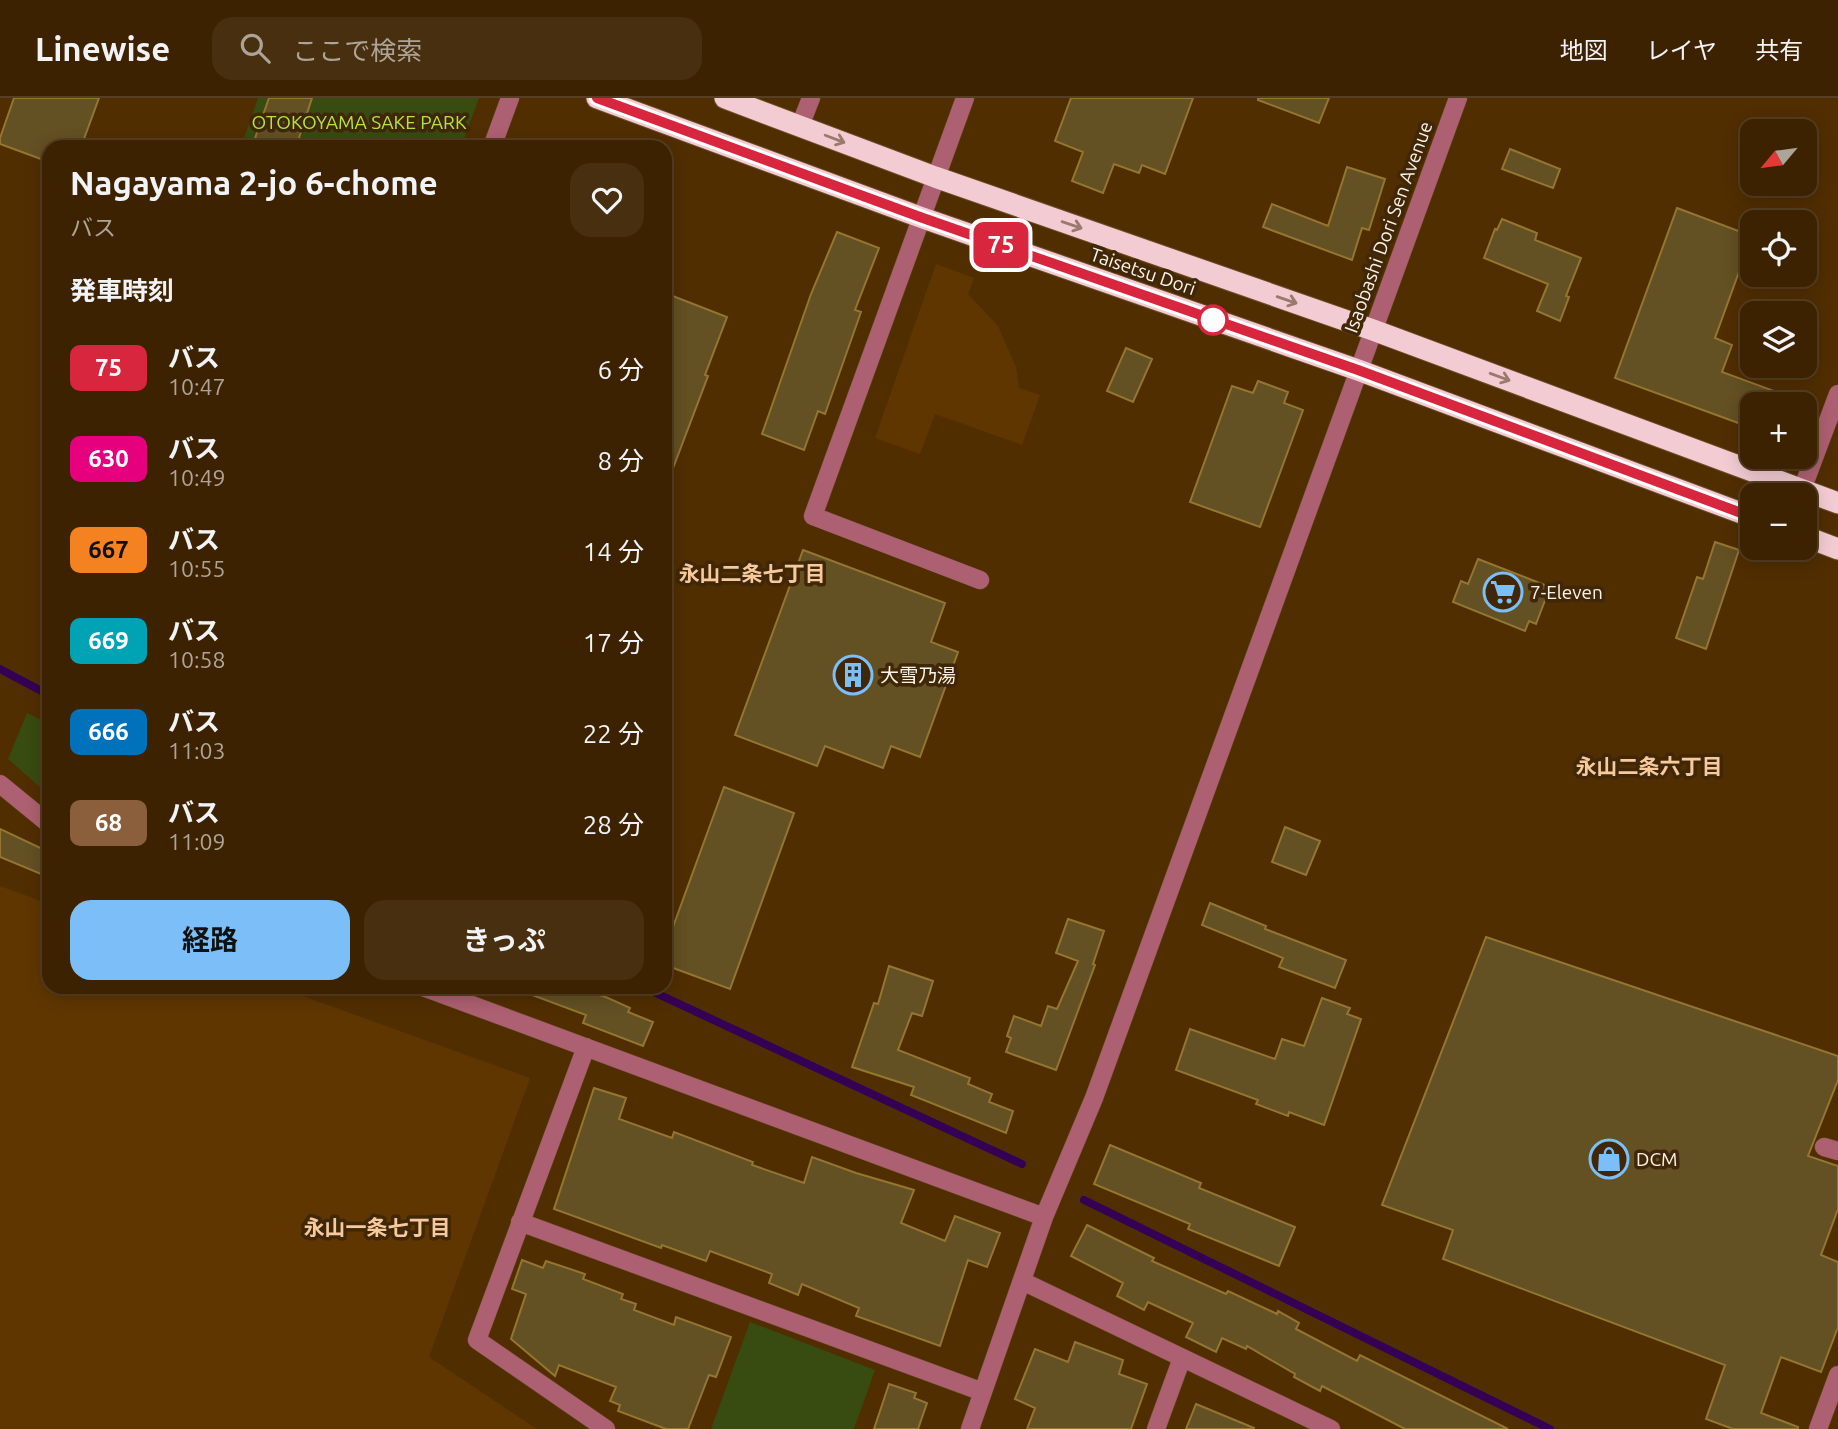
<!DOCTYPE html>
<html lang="ja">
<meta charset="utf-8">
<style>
body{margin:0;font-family:Ubuntu,"Noto Sans JP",sans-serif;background:#482f0f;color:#f1f3f6;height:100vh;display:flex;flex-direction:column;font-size:26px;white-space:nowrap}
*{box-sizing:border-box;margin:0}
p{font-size:23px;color:#ada499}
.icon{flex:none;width:38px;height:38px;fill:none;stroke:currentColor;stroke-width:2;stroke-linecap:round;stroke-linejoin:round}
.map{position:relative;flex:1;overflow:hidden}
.side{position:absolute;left:42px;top:42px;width:630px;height:854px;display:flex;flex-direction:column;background:#3d2200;border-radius:21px;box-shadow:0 4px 18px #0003,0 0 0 2px #563f22}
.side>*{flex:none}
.badge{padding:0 14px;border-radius:10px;font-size:24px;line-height:46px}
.needle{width:46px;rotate:241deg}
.controls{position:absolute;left:1740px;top:21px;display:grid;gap:14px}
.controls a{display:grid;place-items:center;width:77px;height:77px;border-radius:14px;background:#3d2200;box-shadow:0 4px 18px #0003,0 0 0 2px #563f22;font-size:35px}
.map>.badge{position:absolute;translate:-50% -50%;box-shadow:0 0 0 4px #fff}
h2{padding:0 28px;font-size:26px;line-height:63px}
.round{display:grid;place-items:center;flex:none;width:74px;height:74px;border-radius:21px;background:#482f0f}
.summary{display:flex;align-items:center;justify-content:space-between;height:119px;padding:0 28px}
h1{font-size:33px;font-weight:700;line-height:52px}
.action{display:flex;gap:14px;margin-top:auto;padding:14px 28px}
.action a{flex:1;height:80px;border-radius:21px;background:#7bbef8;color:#111;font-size:28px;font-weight:700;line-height:80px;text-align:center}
.action a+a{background:#482f0f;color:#f1f3f6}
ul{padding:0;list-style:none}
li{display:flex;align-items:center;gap:21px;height:91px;padding:0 28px}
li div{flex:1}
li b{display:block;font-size:26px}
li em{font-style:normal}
li .badge{min-width:77px;font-weight:700;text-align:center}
header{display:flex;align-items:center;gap:42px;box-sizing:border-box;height:98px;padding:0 35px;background:#3d2200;border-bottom:2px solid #563f22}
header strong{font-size:33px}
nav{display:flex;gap:38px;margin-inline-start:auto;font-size:24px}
.search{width:490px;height:63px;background:#482f0f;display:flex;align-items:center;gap:18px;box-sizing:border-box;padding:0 24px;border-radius:21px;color:#ada499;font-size:26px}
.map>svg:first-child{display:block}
</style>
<header>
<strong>Linewise</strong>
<div class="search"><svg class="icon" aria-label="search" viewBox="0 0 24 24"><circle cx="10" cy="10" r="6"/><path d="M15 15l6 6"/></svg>ここで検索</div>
<nav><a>地図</a><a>レイヤ</a><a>共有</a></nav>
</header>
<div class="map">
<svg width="1838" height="1331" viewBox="0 0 1838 1331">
<rect width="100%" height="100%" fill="#512e00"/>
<path fill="#5f3600" d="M936,166L974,180L968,196L998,228L1016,269L1019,290L1040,297L1022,347L935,316L920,356L875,340Z
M0,788L49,806V889H278L530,980L429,1259L537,1331H0Z"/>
<path fill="#384b10" d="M258,0H479L461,49H241Z
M27,615L49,626V697L8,661Z
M750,1224L875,1272L854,1331H711Z"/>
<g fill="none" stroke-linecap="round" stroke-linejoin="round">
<path stroke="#340055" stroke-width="8" d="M0,571L49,597
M643,889L1022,1066
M1084,1102L1550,1331"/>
</g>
<path fill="#635023" stroke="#94762f" stroke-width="2" d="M14,0H99L81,49H49V64L0,46V40Z
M269,0H312L296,49H252Z
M1071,0H1193L1165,76L1142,67L1139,75L1114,66L1103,95L1072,83L1083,54L1055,43Z
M1258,0H1329L1319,25L1258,2Z
M1510,51L1560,71L1553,90L1502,71Z
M1347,69L1385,81L1369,132L1362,130L1352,162L1263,129L1272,106L1328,128Z
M1677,110L1752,138L1715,240L1732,247L1722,274L1804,304L1803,306H1752V330L1615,280Z
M1502,121L1537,135L1535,142L1581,160L1566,198L1569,199L1560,223L1537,213L1548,186L1484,160L1495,131L1497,132Z
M837,134L879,150L855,212L861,214L825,316L818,313L804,352L762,336L811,196Z
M665,195L727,219L705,277L708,278L667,386L665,385Z
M1126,250L1152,261L1133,304L1107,293Z
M1258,283L1288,294L1284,305L1303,312L1260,429L1190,404L1232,288L1253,295Z
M1715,444L1739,452L1706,551L1676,540L1697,479L1703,481Z
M803,452L945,505L931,544L958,554L920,659L891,648L883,670L825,648L817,668L735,637Z
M1478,461L1550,489L1536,526L1529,523L1525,533L1453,504L1461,483L1468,486Z
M724,689L794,715L730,891L665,867V851Z
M1285,729L1320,743L1306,777L1272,764Z
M0,731L49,754L41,776L0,759Z
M1210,805L1266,828L1265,831L1346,862L1335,890L1279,869L1283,860L1202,827Z
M1068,821L1104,833L1093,866L1095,867L1056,972L1006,954L1011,940L1007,938L1014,918L1041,928L1048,908L1057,911L1078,863L1056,855Z
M1486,839L1838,958V982L1808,1058L1838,1068V1111L1821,1157L1838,1164V1229L1821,1274L1781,1259L1761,1315L1798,1329V1331H1733L1706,1321L1725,1267L1443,1161L1453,1132L1382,1107Z
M889,868L933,883L922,918L912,915L898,952L970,980L968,986L992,996L989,1004L1013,1013L1006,1035L911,997L914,989L852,969L874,905L878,906Z
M517,889H578L608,900L630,910L628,914L653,924L643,948L583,925L586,917L516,891Z
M1322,900L1350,910L1347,916L1361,921L1324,1027L1289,1014L1288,1018L1256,1006L1258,1002L1176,972L1190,931L1275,961L1282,941L1304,948Z
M594,990L626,1000L619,1021L672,1040L674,1034L753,1064L752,1067L804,1085L812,1059L856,1075L914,1092L901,1125L945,1143L955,1118L1000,1135L987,1169L968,1162L940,1248L856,1218L859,1210L802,1186L798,1197L769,1185L772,1176L710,1153L706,1163L662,1147L661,1150L554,1111Z
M1110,1047L1201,1085L1199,1090L1295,1129L1279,1168L1188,1131L1190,1126L1094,1086Z
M1087,1127L1154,1160L1152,1163L1226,1196L1228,1193L1277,1216L1278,1213L1299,1225L1296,1231L1357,1263L1360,1257L1508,1331H1405L1322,1288L1320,1293L1294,1279L1295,1276L1247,1248L1246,1251L1222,1240L1216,1254L1186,1239L1193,1225L1148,1204L1144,1212L1117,1198L1123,1185L1071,1158Z
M522,1162L543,1170L546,1163L585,1176L583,1181L623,1196L621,1201L636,1206L634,1212L674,1227L676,1219L731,1239L716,1279L709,1277L688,1331H666L618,1313L620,1307L610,1303L616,1289L559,1267L555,1278L511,1241L526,1196L512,1191Z
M1075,1244L1123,1262L1119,1276L1147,1286L1131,1331H1027L1035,1310L1015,1301L1035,1251L1068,1264Z
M889,1286L916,1295L914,1300L927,1305L918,1331H874Z
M1196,1306L1254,1330V1331H1186Z"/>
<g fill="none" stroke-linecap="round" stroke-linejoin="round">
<defs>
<path id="minor" d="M965,0L813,418L980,482
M800,28L811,0
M492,49L510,0
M1800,397L1838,296
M0,686L49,726
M423,889L1044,1119
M586,949L477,1242L606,1331
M1824,1049L1838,1053
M520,1124L983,1294
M1022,1183L1331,1331
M970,1331L1044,1119L1094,1000L1458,0
M1156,1331L1182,1260
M1818,1331L1838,1277"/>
<path id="highway" d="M597,0L920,119L1358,272L1752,419
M725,0L935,79L1373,232L1838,405
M1804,438L1838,451"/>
</defs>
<use href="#minor" stroke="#6d4d25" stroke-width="19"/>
<use href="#highway" stroke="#6d4d25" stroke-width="23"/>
<use href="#minor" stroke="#ad6072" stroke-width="18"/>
<use href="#highway" stroke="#f3ccd3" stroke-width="21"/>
</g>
<defs><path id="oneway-shaft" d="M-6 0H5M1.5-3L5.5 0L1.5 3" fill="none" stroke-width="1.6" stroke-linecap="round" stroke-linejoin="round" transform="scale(1.75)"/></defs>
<g stroke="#9a7a6e">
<use href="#oneway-shaft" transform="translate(835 41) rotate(21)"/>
<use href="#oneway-shaft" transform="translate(1072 127) rotate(19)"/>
<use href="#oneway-shaft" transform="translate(1287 202) rotate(19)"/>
<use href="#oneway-shaft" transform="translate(1500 279) rotate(20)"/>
</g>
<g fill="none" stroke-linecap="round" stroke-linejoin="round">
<defs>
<path id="line" d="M597,0L920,119L1358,272L1752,419"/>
</defs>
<use href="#line" stroke="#fff" stroke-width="16"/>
<use href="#line" stroke="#d7263d" stroke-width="10"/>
</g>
<defs>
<symbol id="supermarket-ring" viewBox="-11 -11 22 22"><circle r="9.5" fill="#402708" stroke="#7bbef8" stroke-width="1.5"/><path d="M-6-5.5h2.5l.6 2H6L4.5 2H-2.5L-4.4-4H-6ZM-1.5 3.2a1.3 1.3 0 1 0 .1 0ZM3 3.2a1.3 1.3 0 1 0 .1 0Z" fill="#7bbef8"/></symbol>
<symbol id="building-ring" viewBox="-11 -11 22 22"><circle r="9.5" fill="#402708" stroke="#7bbef8" stroke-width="1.5"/><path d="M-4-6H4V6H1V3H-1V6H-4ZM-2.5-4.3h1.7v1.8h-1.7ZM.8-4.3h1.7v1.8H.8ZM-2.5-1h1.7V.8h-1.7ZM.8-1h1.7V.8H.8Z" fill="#7bbef8"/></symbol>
<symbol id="shop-ring" viewBox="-11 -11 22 22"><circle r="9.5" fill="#402708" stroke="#7bbef8" stroke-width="1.5"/><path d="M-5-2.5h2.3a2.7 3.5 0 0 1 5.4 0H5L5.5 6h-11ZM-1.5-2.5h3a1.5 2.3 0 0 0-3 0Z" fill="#7bbef8"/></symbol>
</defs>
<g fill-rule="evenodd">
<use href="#supermarket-ring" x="1481" y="472" width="44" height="44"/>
<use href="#building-ring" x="831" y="555" width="44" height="44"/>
<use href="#shop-ring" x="1587" y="1039" width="44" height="44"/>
</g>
<circle fill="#fff" stroke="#d7263d" stroke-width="3.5" cx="1213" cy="222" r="14"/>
<g text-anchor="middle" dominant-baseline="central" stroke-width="7" stroke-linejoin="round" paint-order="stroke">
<g font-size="19" fill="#b1e63d" stroke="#402708">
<text x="359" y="24">OTOKOYAMA SAKE PARK</text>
</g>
<g font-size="19" fill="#fdf2e7" stroke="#402708">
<text transform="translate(1388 129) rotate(-70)">Isaobashi Dori Sen Avenue</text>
<text transform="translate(1143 173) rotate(19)">Taisetsu Dori</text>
</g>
<g font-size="19" fill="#fdf2e7" stroke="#402708" text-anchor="start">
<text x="1530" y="494">7-Eleven</text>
<text x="880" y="577">大雪乃湯</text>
<text x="1636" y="1061">DCM</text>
</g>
<g font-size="21" font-weight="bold" fill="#f7ca9e" stroke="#402708">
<text x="752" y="475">永山二条七丁目</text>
<text x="1649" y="668">永山二条六丁目</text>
<text x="377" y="1129">永山一条七丁目</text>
</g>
</g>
</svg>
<div class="controls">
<a><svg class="needle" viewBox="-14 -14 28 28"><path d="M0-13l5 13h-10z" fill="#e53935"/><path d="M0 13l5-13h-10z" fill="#ada499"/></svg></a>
<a><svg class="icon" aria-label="locate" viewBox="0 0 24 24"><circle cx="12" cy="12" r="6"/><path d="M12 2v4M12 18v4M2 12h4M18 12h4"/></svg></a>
<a><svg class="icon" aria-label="layers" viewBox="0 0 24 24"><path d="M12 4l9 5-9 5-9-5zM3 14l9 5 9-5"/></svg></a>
<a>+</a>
<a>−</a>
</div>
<b class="badge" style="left:1001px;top:147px;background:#d7263d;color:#fff">75</b>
<section class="side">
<div class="summary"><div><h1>Nagayama 2-jo 6-chome</h1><p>バス</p></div><a class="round"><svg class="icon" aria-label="heart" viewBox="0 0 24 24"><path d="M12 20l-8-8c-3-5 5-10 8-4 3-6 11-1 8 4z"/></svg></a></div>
<h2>発車時刻</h2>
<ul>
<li><span class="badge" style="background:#d7263d;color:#fff">75</span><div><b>バス</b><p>10:47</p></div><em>6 分</em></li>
<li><span class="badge" style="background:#e6007e;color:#fff">630</span><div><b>バス</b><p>10:49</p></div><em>8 分</em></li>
<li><span class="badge" style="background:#f58220;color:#111">667</span><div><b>バス</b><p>10:55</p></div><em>14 分</em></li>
<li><span class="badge" style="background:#00a3b4;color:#fff">669</span><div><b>バス</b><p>10:58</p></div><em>17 分</em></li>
<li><span class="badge" style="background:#0072bc;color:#fff">666</span><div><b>バス</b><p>11:03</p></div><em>22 分</em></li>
<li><span class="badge" style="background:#8b5e3c;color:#fff">68</span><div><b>バス</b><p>11:09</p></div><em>28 分</em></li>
</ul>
<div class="action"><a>経路</a><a>きっぷ</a></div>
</section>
</div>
